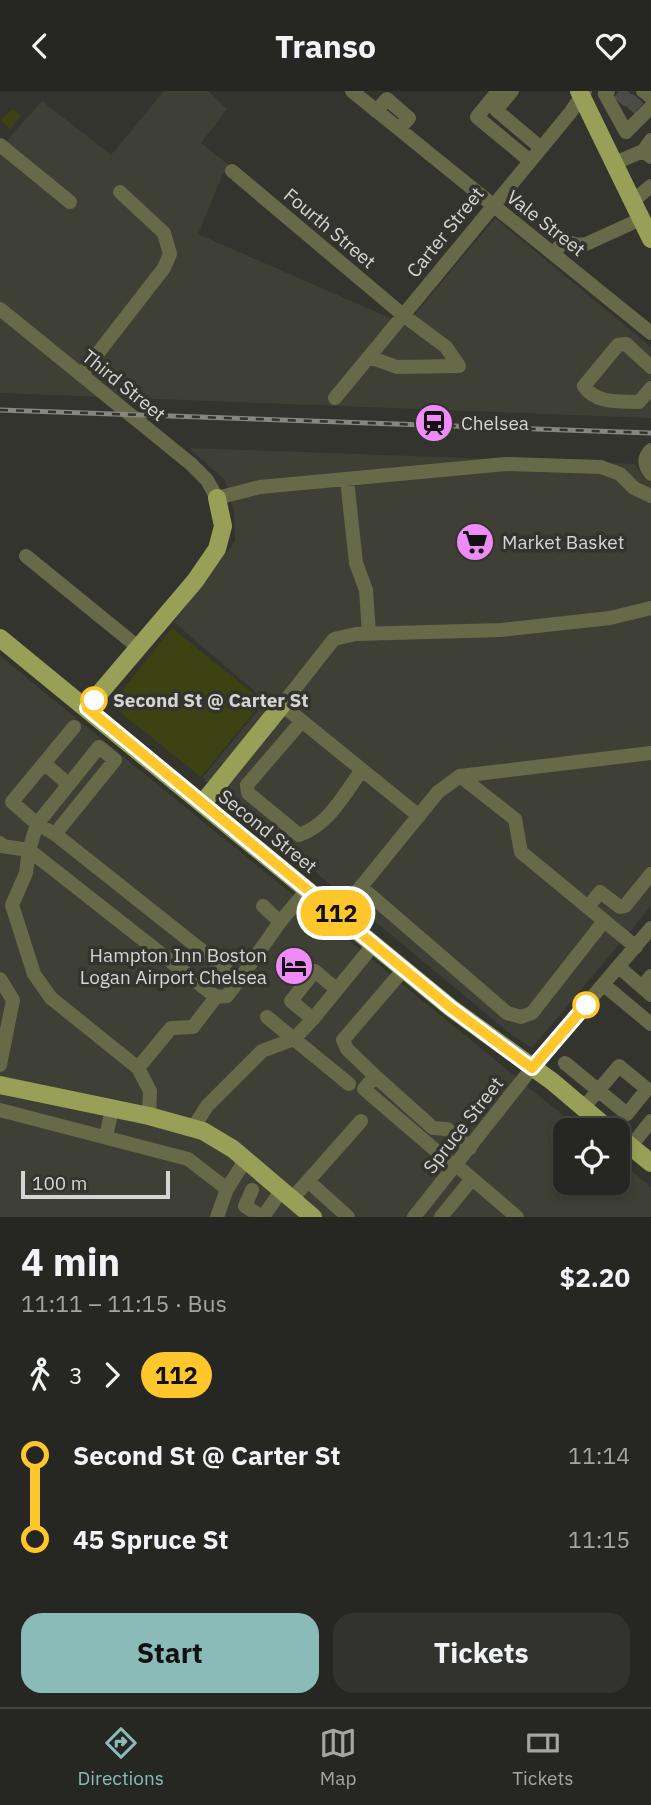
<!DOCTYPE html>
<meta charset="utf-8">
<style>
body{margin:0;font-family:"IBM Plex Sans",sans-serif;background:#32332f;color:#f1f3f6;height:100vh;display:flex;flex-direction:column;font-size:26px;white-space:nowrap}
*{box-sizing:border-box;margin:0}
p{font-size:23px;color:#a4a5a5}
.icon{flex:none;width:38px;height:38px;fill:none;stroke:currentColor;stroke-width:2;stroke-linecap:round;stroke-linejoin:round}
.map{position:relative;height:1126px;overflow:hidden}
.details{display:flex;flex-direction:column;background:#262722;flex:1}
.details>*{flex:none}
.badge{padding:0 14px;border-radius:23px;font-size:24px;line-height:46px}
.tools{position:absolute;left:553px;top:1027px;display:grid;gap:14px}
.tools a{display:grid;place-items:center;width:77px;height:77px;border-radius:14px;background:#262722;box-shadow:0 4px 10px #0003,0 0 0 2px #424440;font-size:35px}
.scale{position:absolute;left:21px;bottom:18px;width:149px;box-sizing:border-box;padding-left:7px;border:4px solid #d5d6d3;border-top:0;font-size:19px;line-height:24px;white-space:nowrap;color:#d5d6d3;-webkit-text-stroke:5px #33342e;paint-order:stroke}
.map>.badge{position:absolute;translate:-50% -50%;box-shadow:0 0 0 4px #fff}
.legs{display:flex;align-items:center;gap:10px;height:77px;padding:0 21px;font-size:23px}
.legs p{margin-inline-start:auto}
.summary{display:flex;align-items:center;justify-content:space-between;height:119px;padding:0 21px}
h1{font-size:38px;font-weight:800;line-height:52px}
.action{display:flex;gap:14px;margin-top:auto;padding:14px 21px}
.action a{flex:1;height:80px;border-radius:21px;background:#8bbbb9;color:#111;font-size:28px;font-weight:800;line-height:80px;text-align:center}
.action a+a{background:#32332f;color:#f1f3f6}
ul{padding:0 21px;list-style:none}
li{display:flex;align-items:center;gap:24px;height:84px;font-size:26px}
li i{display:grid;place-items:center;width:10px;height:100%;margin:0 9px;background:currentColor}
li i::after{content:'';width:18px;height:18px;margin:-9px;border:5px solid;border-radius:50%;background:#262722}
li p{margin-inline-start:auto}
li:first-child i{background:linear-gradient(#0000 50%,currentColor 0)}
li:last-child i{background:linear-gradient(currentColor 50%,#0000 0)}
header{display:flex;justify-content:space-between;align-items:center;height:91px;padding:0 21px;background:#262722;font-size:32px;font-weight:800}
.tabs{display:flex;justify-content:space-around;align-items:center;height:98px;border-top:2px solid #424440;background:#262722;font-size:19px;color:#a4a5a5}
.tabs a{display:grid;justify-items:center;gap:4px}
.tabs .current{color:#8bbbb9}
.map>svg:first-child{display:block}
</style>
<header><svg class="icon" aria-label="back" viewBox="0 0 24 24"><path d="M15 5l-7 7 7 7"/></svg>Transo<svg class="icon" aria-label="heart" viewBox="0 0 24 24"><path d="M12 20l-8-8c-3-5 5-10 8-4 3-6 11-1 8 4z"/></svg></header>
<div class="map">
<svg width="651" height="1126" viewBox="0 0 651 1126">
<rect width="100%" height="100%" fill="#33342e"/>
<path fill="#3e4035" d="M164,0H208L227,18L201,52L230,75L222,85L198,143L406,234L495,127L651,256V327L0,302V57L42,10L111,64Z
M189,357L635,373L645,388L651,391V815L532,957L513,945L202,687L266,610L174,531L235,450L234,420L225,389Z
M0,565L581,1039L565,1040V1092H618V1069L651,1096V1126H0Z"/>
<path fill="#3d4212" d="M13,18L21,25L10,38L2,31V27Z
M172,537L263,610L201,686L115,617L114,610Z"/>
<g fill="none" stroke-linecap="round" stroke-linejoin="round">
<path stroke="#4b4c47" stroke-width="14" stroke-dasharray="14 7" stroke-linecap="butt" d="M619,11L628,0
M629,18L642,3"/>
<path stroke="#666a48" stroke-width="14" d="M352,0L651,242
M498,0L477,26L530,70
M512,0L496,19L541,57
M608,0L605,3L626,41L651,16
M643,0L651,6
M376,20L387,8L409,27L399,38
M651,49L643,60L651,66
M0,54L70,111
M615,72L643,60
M232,80L403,224L446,256L459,275L397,276L369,266
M633,110L651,95
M554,162L564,150L578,154L586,153L641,128
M0,218L191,373L207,389L217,407L260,396L506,373L601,376L620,383L634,397L651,405
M651,276L626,253L618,254L584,295C596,313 619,310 639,311L651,297
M81,284L164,177L170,163L164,142L120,101
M335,307L570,22L585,0
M651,359C643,366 644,375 651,383
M347,389L356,472L366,499L369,542
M26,465L139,557
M302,630L247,694L248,702L299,744C329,734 344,703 362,679
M44,672L68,693
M460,685L651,662
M419,725L282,614L334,548L356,543L501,539L610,527L651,517
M55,743L37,733L12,711L74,636
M0,752L2,755L29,759L216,906L193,936L171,937L138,977
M361,796L507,922L521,926L532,922L604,830
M263,815L280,831
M588,816L600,801L620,816L625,815L651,783
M338,824L438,701L460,685L515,728L521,761L636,856
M619,876L651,904
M404,878L343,949L347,958L375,985L364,998L455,1076
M0,888L13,909L0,974
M604,894L651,933
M642,896L651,885
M336,898L315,880L291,910L313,928L374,853
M216,906L227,905L239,889
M267,926L349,993
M565,972L627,1023L647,998L619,975L584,1016
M375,985L433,1037L447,1038L470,1057
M0,1019L188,1068L227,1098L246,1068
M149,1025L150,1000L138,977L51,907L34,883L12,814L26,782L29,759L37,733L99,656L115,669L55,743L239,889L280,831L307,799
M193,1037L207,1015L262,960L294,948L313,928
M106,1046L112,1018
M631,1055L651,1030
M456,1074L517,1126
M308,1090L348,1126
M252,1099L245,1115L262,1126
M292,1108L361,1030
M217,1126L227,1098
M263,1126L281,1100
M414,1126L532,977L651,837
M441,1126L472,1088"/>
<path stroke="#97a056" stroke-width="18" d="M579,0L651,148
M0,547L451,917L553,991L611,1040
M87,617L195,490L217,458L223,435L217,407
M202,713L282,614
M0,994L149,1025L203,1040L233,1058L313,1126
M618,1045L651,1072"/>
<defs>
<path id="rail" d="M0,319L651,342"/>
</defs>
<use href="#rail" stroke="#868782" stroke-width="5"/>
<use href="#rail" stroke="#33342e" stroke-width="2.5" stroke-dasharray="8" stroke-linecap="butt"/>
</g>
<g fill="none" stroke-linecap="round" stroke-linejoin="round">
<defs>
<path id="line-1" d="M94,609L87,617L451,917L532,977L586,914"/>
</defs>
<use href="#line-1" stroke="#fff" stroke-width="16"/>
<use href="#line-1" stroke="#ffc72c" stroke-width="10"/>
</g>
<defs>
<symbol id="station-disc" viewBox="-11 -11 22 22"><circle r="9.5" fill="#ef8bf6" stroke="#33342e"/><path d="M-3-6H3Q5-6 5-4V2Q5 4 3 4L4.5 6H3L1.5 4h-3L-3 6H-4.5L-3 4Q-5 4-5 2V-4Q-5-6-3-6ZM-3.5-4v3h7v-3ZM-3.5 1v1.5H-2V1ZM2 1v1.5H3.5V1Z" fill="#111"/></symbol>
<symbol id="supermarket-disc" viewBox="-11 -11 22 22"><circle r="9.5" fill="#ef8bf6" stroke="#33342e"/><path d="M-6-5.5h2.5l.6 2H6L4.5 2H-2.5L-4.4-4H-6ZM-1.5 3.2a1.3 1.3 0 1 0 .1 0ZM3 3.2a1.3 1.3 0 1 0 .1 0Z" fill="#111"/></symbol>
<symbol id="hotel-disc" viewBox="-11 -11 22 22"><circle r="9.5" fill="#ef8bf6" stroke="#33342e"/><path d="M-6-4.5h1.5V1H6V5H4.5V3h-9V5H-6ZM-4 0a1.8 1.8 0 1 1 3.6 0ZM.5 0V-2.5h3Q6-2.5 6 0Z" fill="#111"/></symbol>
</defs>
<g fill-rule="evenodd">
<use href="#station-disc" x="412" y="310" width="44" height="44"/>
<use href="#supermarket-disc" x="453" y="429" width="44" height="44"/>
<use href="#hotel-disc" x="272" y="853" width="44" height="44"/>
</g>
<g fill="#fff" stroke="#ffc72c" stroke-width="3.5">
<circle cx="94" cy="609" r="12"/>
<circle cx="586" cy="914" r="12"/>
</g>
<g text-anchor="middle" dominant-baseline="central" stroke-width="7" stroke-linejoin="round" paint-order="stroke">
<g font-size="19" fill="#d5d6d3" stroke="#33342e">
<text transform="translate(546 132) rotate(38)">Vale Street</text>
<text transform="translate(330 137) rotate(40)">Fourth Street</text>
<text transform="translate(445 141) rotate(-51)">Carter Street</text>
<text transform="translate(124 294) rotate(39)">Third Street</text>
<text transform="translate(268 740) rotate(39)">Second Street</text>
<text transform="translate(463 1034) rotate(-52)">Spruce Street</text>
</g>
<g font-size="19" fill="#d5d6d3" stroke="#33342e" text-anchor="start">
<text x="461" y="332">Chelsea</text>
<text x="502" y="451">Market Basket</text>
<text x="267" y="864" text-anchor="end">Hampton Inn Boston<tspan x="267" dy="22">Logan Airport Chelsea</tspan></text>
</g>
<g font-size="19" font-weight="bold" fill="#d5d6d3" stroke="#33342e" text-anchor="start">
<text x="113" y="609">Second St @ Carter St</text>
</g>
</g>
</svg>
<div class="tools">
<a><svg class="icon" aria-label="locate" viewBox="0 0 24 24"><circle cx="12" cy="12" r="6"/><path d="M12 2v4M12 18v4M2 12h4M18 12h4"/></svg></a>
</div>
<div class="scale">100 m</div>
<b class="badge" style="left:336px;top:822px;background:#ffc72c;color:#111">112</b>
</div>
<section class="details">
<div class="summary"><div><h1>4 min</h1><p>11:11 – 11:15 · Bus</p></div><b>$2.20</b></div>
<div class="legs"><svg class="icon" aria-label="walk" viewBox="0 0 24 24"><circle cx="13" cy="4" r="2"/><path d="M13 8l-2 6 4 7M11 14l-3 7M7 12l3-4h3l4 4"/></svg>3<svg class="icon" aria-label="forward" viewBox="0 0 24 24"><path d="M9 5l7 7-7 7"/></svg><b class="badge" style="background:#ffc72c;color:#111">112</b></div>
<ul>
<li><i style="color:#ffc72c"></i><b>Second St @ Carter St</b><p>11:14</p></li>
<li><i style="color:#ffc72c"></i><b>45 Spruce St</b><p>11:15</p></li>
</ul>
<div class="action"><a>Start</a><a>Tickets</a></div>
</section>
<nav class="tabs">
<a class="current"><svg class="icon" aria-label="directions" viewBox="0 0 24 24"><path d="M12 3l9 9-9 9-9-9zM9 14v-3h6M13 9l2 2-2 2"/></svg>Directions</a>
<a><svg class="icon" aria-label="map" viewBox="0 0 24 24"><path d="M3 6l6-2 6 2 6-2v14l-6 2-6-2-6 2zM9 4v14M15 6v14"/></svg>Map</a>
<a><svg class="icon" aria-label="tickets" viewBox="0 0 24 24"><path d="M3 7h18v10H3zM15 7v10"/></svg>Tickets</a>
</nav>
